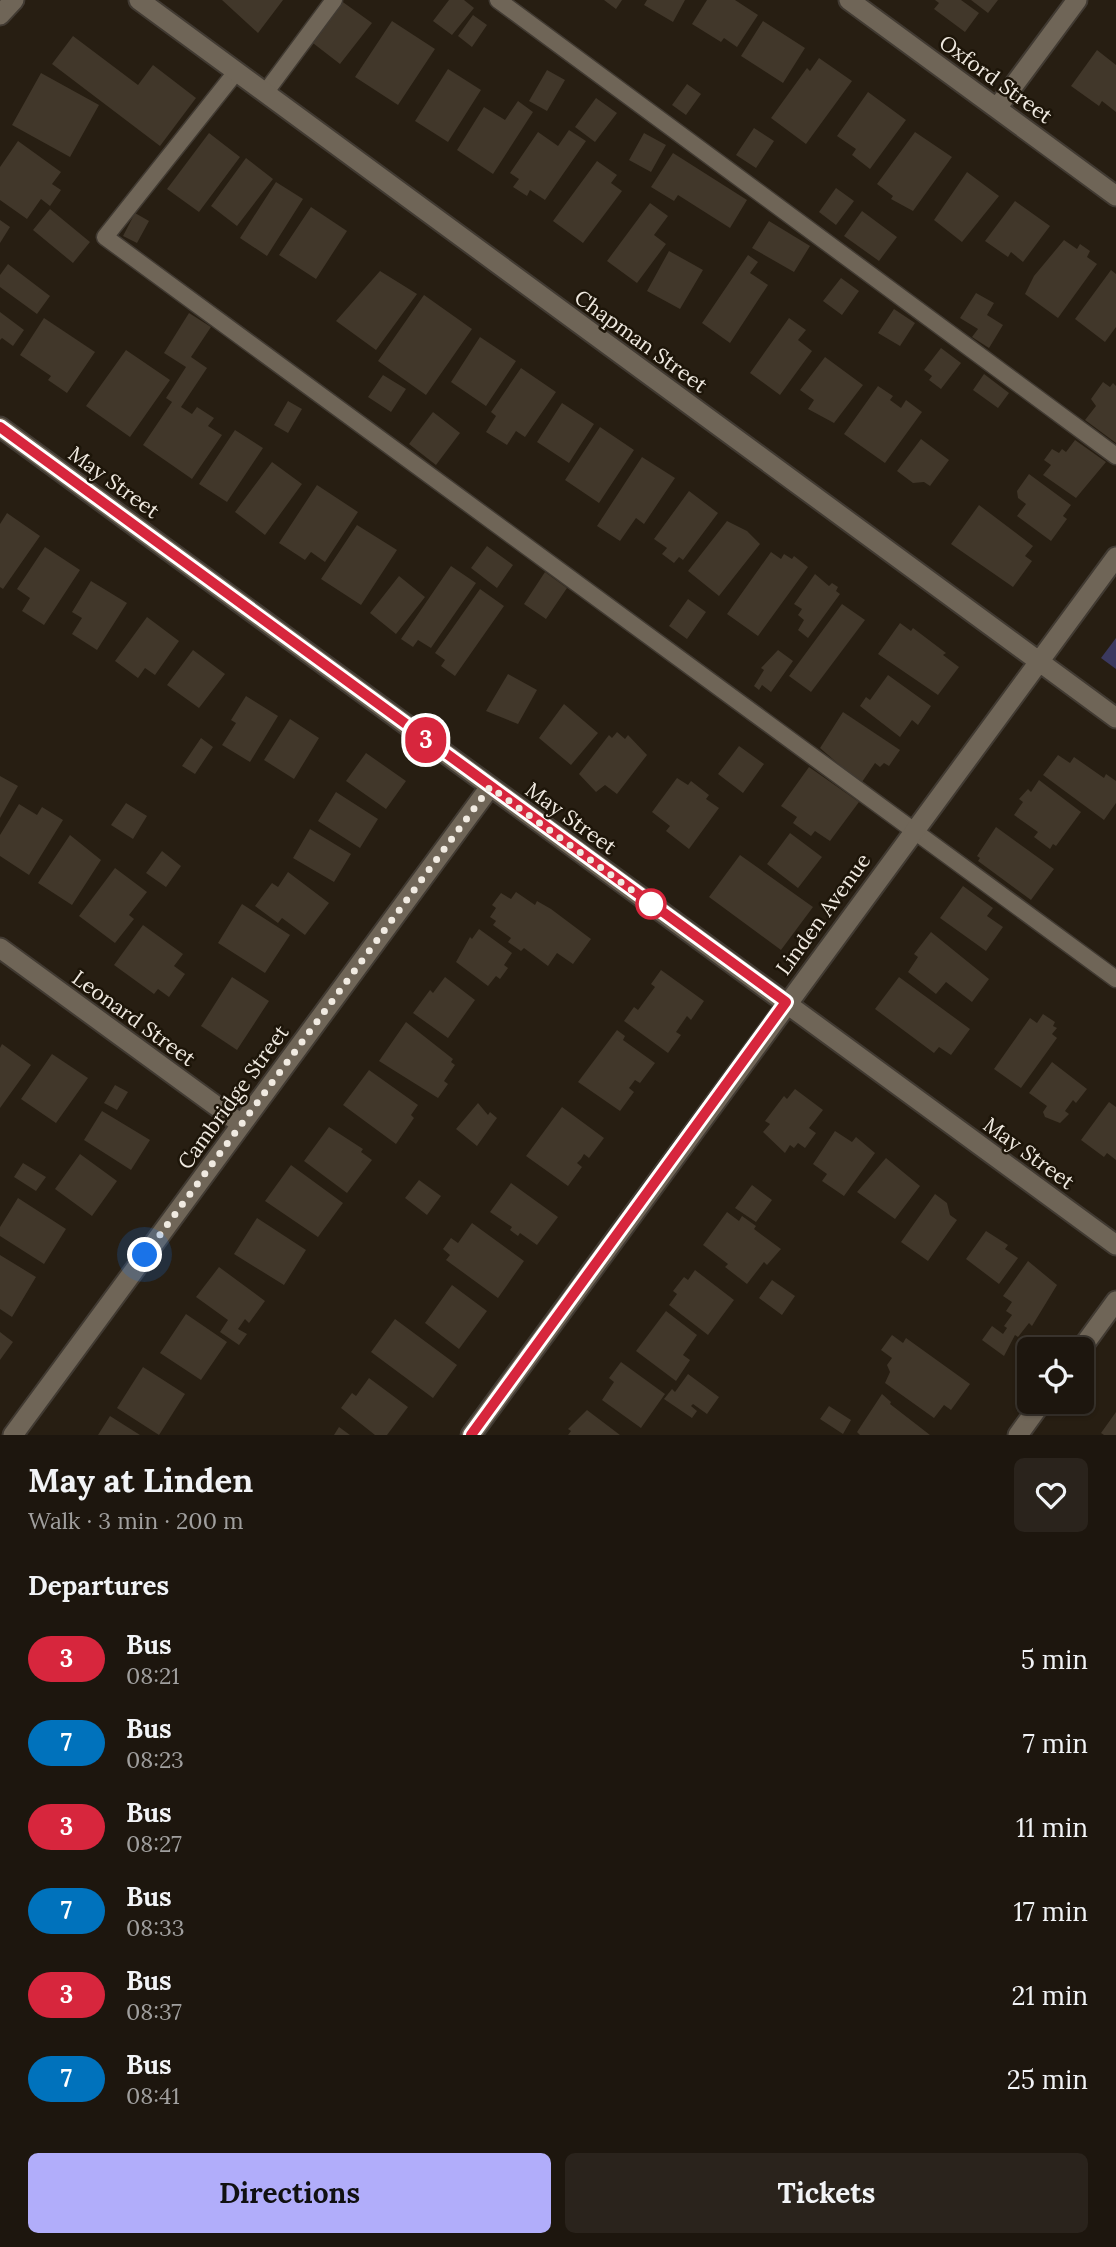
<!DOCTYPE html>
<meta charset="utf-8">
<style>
body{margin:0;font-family:Lora,serif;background:#2a231c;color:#f1f3f6;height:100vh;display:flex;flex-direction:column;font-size:26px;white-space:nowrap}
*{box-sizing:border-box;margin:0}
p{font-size:23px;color:#a09f9e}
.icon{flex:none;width:38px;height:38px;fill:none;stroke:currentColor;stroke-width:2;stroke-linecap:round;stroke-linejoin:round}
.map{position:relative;height:1435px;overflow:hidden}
.panel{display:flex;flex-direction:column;background:#1d160e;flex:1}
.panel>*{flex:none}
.badge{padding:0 14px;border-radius:23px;font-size:24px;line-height:46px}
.fabs{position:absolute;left:1017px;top:1337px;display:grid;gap:14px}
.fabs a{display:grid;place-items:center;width:77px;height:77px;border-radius:10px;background:#1d160e;box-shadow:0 2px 5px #0004,0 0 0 2px #3b352e;font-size:35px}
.you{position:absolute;width:35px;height:35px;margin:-18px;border:5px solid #fff;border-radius:50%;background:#1a73e8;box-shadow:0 0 0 10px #1a73e833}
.map>.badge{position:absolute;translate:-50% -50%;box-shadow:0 0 0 4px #fff}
h2{padding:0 28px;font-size:26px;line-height:63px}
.round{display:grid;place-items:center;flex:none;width:74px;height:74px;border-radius:10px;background:#2a231c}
.summary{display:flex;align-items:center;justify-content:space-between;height:119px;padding:0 28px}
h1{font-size:33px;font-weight:700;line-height:52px}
.cta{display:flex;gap:14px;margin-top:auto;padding:14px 28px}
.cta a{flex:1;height:80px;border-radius:10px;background:#b1adfa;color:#111;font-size:28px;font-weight:700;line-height:80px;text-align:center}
.cta a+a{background:#2a231c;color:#f1f3f6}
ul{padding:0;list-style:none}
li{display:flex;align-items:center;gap:21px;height:84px;padding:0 28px}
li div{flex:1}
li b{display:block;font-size:26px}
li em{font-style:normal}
li .badge{min-width:77px;font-weight:700;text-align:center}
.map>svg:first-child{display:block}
</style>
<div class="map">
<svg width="1116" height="1435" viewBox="0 0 1116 1435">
<rect width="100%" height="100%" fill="#271e12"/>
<path fill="#3b395f" d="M1116,638V669L1101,658Z"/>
<path fill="#41372a" d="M222,0H283L258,33Z
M340,0L372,23L340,64L309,40Z
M449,0H464L474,8L452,35L433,21Z
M604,0H622L616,9Z
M647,0H685L673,22L644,5Z
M707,0H735L758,15L737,47L724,38L721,42L692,24Z
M935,0H961L979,13L965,32L934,9L939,3Z
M971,0H998L988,13Z
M473,15L487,25L472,47L458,36Z
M392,21L435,49L398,105L355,77Z
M763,21L805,48L783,83L741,56Z
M73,36L138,85L153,65L196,98L160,146L52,64Z
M1097,50L1116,65V112L1102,101L1099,106L1071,86Z
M819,58L852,81L806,144L771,118L807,68L810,71Z
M448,69L481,90L448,142L415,121Z
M547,70L565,80L547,111L529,101Z
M41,73L99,105L70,157L12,125Z
M687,84L701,94L686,115L672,105Z
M868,92L906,120L870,169L852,155L856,149L837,136Z
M596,98L617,113L595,142L575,127Z
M518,101L533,112L493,174L457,150L484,107L505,120Z
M754,128L774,141L756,168L736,155Z
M569,130L586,141L545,200L530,190L527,196L513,187L519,179L510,173L538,132L558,146Z
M915,132L952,157L913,211L891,199L893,196L877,184Z
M209,133L240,157L199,212L167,189Z
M644,133L666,145L651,172L629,160Z
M18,141L61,172L52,184L61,190L50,206L41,199L27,219L0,200V167Z
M673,153L747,200L730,228L678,195L674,201L651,187Z
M246,158L273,179L237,226L211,206Z
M597,161L617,175L611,183L622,191L583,243L553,221Z
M967,172L999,196L962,242L934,220Z
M276,182L303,199L267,256L240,238Z
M836,188L854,201L836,225L819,212Z
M1015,201L1050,226L1023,262L1011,252L1008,257L985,241Z
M650,203L668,216L654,235L666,244L637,283L607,261Z
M311,207L347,231L316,279L279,255Z
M50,209L90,242L73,263L33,230Z
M862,211L897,237L879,261L844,236Z
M135,213L149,221L137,243L123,236Z
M0,220L10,227L0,243Z
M769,221L810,246L794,272L752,248Z
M1064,240L1077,249L1080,244L1090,251L1087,257L1097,264L1058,318L1025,294L1034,276Z
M669,251L703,270L680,309L647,291Z
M748,255L758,262L750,273L768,285L730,343L702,323Z
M8,264L50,296L37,314L0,287V275Z
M1111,270L1116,274V327L1105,342L1075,319Z
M380,271L417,294L376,350L336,321Z
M841,278L859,291L842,315L823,301Z
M976,293L994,303L987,315L1003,325L989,348L972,337L978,329L960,318Z
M424,295L472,329L426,395L378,361Z
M894,309L915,323L900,346L878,333Z
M0,312L24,330L13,346L2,338L0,340Z
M189,313L211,327L191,357L207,368L181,407L192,414L197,407L214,418L208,426L222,435L192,479L143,445L172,402L166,398L186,367L164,353Z
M44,318L95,352L67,393L48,380L51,376L20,355Z
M789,318L806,330L798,340L812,351L780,395L750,373Z
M480,337L516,361L486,406L451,382Z
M941,348L961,363L941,389L929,380L932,376L924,370Z
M126,350L170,380L130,437L86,406Z
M825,357L863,385L834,423L808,409L814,400L800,390Z
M521,368L556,392L525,437L516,431L507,445L486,432L496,416L491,412Z
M984,374L1009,393L998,408L973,390Z
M383,375L406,389L391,412L368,397Z
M1103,382L1110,387L1113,383L1116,386V443L1085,420L1096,406L1091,399Z
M878,386L893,396L890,400L901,408L906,400L922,412L885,463L844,434Z
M288,401L302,409L288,433L274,425Z
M562,403L594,424L569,463L537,442Z
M433,412L460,433L436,465L409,444Z
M600,427L634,450L599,503L565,480Z
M235,430L263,448L227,502L199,484Z
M921,439L949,460L930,486L924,482L913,483L897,471Z
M1075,440L1106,462L1076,498L1043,475L1051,465L1044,460L1052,449L1059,453L1062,449L1066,452Z
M642,457L675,478L644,524L636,518L620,541L597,526Z
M272,462L302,484L265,535L235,512Z
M1029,474L1071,505L1063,516L1067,519L1051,541L1017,516L1026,504L1018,498L1017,491Z
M317,485L358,512L325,562L311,552L305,560L279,543Z
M689,491L718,513L683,560L679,557L674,563L662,554L667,548L654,539Z
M979,505L1033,546L1025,556L1032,561L1013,587L951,544Z
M7,513L40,536L3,589L0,587V524Z
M727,521L747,531L760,544L719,596L688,571Z
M357,525L397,550L361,605L321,579Z
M487,546L513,565L497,588L471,568Z
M45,547L80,570L44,625L22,611L30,598L17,589Z
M771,552L781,559L784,554L792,559L794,556L808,567L758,636L727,614Z
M451,566L476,583L431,648L418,640L413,647L401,639Z
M545,572L567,588L546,619L524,604Z
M815,574L829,586L832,583L838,587L836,591L840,594L808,638L798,630L804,620L798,615L802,609L794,604Z
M399,576L425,597L396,634L370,613Z
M91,581L127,603L97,650L72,634L82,618L72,612Z
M480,589L504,606L455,676L441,666L445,660L435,653Z
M688,599L706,612L687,639L669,626Z
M842,604L865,620L811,692L789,676Z
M147,617L179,641L155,675L145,668L138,678L115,661Z
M900,623L911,631L913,628L946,653L943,655L959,667L938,695L878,654Z
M193,650L225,674L199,708L167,685Z
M778,650L793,661L771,692L762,685L759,690L754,686L764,670L761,668Z
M508,674L537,690L518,724L486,711Z
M888,675L931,706L918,725L912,720L900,737L860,706L866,697L870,700Z
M246,696L278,716L250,762L222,745L236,723L231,720Z
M564,704L598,733L571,765L539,738Z
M843,712L900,750L889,766L884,763L880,767L875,763L862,782L841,770L843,768L820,748Z
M290,719L319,738L294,779L264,760Z
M617,732L625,739L628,735L647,755L617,794L605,785L596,792L579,774L609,735L612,738Z
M201,738L213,747L195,774L182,766Z
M739,746L764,764L743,793L718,774Z
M366,753L406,781L386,809L346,781Z
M1058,755L1070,763L1074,757L1104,778L1106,774L1116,781V803L1104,820L1043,775Z
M809,767L859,802L830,841L815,831L811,836L793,823L797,817L781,806Z
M0,776L18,786L0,818Z
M677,778L688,785L691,781L709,795L706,799L719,808L689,849L666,831L670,826L652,812Z
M1039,780L1081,812L1056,846L1053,844L1050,849L1034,837L1038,832L1014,815L1023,802L1019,799L1028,789L1031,792Z
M336,792L378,819L360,848L318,821Z
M126,803L147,816L133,839L111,825Z
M19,804L37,815L42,807L63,820L29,875L0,856V835Z
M996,827L1054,869L1031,900L978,861L980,858L977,856Z
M310,829L351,854L334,882L293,858Z
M790,833L822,857L798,888L767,864Z
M70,835L101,860L72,905L38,883Z
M162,851L181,866L166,887L146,873Z
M740,855L813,907L781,950L709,897Z
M115,868L147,892L129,915L134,919L115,943L79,916Z
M288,872L329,903L305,935L282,918L278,923L255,906L272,883L278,887Z
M963,886L993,908L987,916L1003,927L986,951L940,918Z
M516,892L535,905L537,901L551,909L591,939L573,964L557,953L548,966L524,948L521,951L508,942L511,938L493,925L496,921L490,917L496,908L492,905L501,893L511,899Z
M242,904L290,935L265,973L218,943Z
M143,925L183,954L174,966L185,974L169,997L158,989L154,994L114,965Z
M479,929L512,953L504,965L508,968L500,979L496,976L488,986L456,962L470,937L472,939Z
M931,932L989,979L972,1002L946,982L936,994L908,972L918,957L914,954Z
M661,970L704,1001L691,1020L687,1016L676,1032L681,1035L668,1053L624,1021L634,1007L638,1010L655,987L651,984Z
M232,977L269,1001L237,1050L201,1026Z
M445,977L475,1000L448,1038L413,1013L430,990L433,993Z
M899,977L970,1029L951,1055L939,1047L934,1053L875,1009Z
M1043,1014L1055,1022L1053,1026L1057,1028L1052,1034L1057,1038L1021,1088L994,1069L1030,1018L1037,1023Z
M406,1022L453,1059L451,1062L455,1065L444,1081L448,1084L438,1098L379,1061Z
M617,1030L625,1036L623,1040L655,1063L640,1083L635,1080L629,1088L634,1092L620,1111L578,1082Z
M2,1044L31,1065L0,1108V1048Z
M52,1054L88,1078L56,1123L21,1099Z
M1052,1062L1087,1089L1076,1103L1073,1100L1065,1111L1069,1114L1060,1123L1045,1117L1043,1112L1047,1106L1029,1093Z
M369,1070L418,1105L411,1115L414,1118L396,1144L343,1105Z
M115,1085L128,1092L117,1110L104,1103Z
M795,1089L823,1110L809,1128L816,1133L805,1148L798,1143L794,1148L790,1145L785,1153L763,1132L770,1124L765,1121L784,1096L787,1099Z
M1109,1102L1116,1107V1160L1107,1153L1104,1157L1081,1140Z
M478,1103L488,1115L490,1112L497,1118L477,1146L456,1129Z
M562,1107L604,1138L589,1158L584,1154L581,1159L577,1163L582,1167L568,1186L526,1156Z
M102,1111L150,1140L131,1170L84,1140Z
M329,1127L363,1149L361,1152L372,1160L347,1193L304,1161Z
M835,1131L852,1142L856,1137L875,1153L844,1196L822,1181L827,1174L813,1164Z
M80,1154L117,1181L92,1216L55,1189Z
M886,1158L920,1186L895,1219L857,1192Z
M23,1163L46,1177L36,1191L14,1177Z
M291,1165L343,1203L318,1237L265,1201Z
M419,1180L441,1196L427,1215L405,1198Z
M511,1183L558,1217L537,1245L520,1233L518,1236L510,1230L512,1227L490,1212Z
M752,1185L772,1200L756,1222L735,1208Z
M935,1194L947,1203L950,1215L957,1220L928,1261L901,1242Z
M18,1198L66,1229L44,1264L0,1236V1227Z
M727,1212L739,1221L742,1216L756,1226L754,1229L781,1249L767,1265L764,1262L747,1284L725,1267L728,1264L703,1245Z
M257,1218L306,1250L284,1285L234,1254Z
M472,1223L524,1261L498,1298L446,1260L450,1255L443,1249L451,1238L458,1243Z
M986,1231L1008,1245L1005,1249L1018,1258L999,1284L966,1259Z
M0,1255L36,1277L12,1317L0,1309Z
M1028,1261L1057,1285L1032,1326L1029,1323L1018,1337L1015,1335L1004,1356L982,1340L992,1326L1003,1334L1007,1328L1004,1326L1012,1315L1006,1311L1012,1302L1003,1296Z
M219,1267L265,1301L249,1323L245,1319L238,1329L247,1334L239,1345L220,1332L228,1320L196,1297Z
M695,1270L734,1300L708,1335L669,1305L677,1294L673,1291L684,1277L688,1280Z
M772,1280L795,1296L782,1315L759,1298Z
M452,1285L487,1311L459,1349L425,1323Z
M666,1311L697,1335L683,1355L690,1360L676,1381L636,1351Z
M186,1314L227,1342L201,1380L160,1353Z
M395,1319L457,1365L433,1398L371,1352Z
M0,1332L13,1342L0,1360Z
M892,1335L903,1343L906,1338L970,1384L951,1410L944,1405L934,1418L885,1383L890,1372L887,1365L892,1358L881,1350Z
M621,1362L665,1394L641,1428L602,1400L614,1382L609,1378Z
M143,1367L185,1394L159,1435L117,1408Z
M688,1374L719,1397L707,1414L693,1404L691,1406L697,1411L692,1418L664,1399L672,1389L675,1392Z
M369,1378L408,1407L387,1435H375L341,1408L352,1393L356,1396Z
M882,1394L891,1402L890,1404L930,1435H860L857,1432Z
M829,1406L851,1420L843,1434L820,1419Z
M587,1410L620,1435H568L571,1431L568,1429Z
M1116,1412V1435H1104L1101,1433Z
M110,1416L140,1435H98Z
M339,1427L350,1435H334Z"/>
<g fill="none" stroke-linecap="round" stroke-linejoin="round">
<defs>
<path id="service" d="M498,0L1116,456
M236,72L105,237L1116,979
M265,93L334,0"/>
<path id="minor" d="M139,0L1116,718
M849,0L1116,196
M997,108L1077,0
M0,427L1116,1245
M0,948L241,1124
M1081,1349L1116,1301
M13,1435L490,787
M471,1435L1116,557
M1018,1435L1042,1402"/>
<path id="secondary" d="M0,15L14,0"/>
</defs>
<use href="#service" stroke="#413a32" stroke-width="19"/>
<use href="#minor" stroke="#413a32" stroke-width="23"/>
<use href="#secondary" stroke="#413a32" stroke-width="23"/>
<use href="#service" stroke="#6f6557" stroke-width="16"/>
<use href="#minor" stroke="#6f6557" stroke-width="19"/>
<use href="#secondary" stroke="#6f6557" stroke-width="19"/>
</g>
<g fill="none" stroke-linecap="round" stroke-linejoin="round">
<defs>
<path id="line" d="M0,427L786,1002L471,1435"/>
</defs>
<use href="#line" stroke="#fff" stroke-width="16"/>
<use href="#line" stroke="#d7263d" stroke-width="10"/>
<path stroke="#f0eae1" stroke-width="7" stroke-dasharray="0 12.6" d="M145,1255L490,787L651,904"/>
</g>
<circle fill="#fff" stroke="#d7263d" stroke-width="3.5" cx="651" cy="904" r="14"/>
<g text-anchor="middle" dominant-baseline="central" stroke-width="5" stroke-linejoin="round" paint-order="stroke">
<g font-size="21" fill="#f0eae1" stroke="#1d1509">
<text transform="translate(996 79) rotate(36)">Oxford Street</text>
<text transform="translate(641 341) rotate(36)">Chapman Street</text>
<text transform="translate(114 482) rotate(36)">May Street</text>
<text transform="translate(571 818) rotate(36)">May Street</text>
<text transform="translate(823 914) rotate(-54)">Linden Avenue</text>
<text transform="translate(134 1018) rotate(36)">Leonard Street</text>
<text transform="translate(233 1097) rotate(-54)">Cambridge Street</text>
<text transform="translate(1029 1153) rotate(36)">May Street</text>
</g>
</g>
</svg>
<div class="fabs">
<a><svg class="icon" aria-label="locate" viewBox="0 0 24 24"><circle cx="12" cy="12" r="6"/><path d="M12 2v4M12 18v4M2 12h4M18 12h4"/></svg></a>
</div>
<div class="you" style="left:145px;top:1255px"></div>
<b class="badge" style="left:426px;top:740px;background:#d7263d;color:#fff">3</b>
</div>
<section class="panel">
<div class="summary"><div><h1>May at Linden</h1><p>Walk · 3 min · 200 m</p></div><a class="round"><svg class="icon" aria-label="heart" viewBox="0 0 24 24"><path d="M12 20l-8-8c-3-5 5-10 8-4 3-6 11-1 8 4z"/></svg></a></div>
<h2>Departures</h2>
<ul>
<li><span class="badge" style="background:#d7263d;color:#fff">3</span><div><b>Bus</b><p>08:21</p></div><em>5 min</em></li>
<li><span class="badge" style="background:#0072bc;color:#fff">7</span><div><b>Bus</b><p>08:23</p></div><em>7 min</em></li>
<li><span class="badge" style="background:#d7263d;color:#fff">3</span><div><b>Bus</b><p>08:27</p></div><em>11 min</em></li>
<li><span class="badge" style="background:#0072bc;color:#fff">7</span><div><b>Bus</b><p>08:33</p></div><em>17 min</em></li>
<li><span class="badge" style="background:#d7263d;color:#fff">3</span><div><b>Bus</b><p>08:37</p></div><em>21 min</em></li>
<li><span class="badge" style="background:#0072bc;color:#fff">7</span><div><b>Bus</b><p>08:41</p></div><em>25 min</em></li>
</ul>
<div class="cta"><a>Directions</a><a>Tickets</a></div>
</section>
